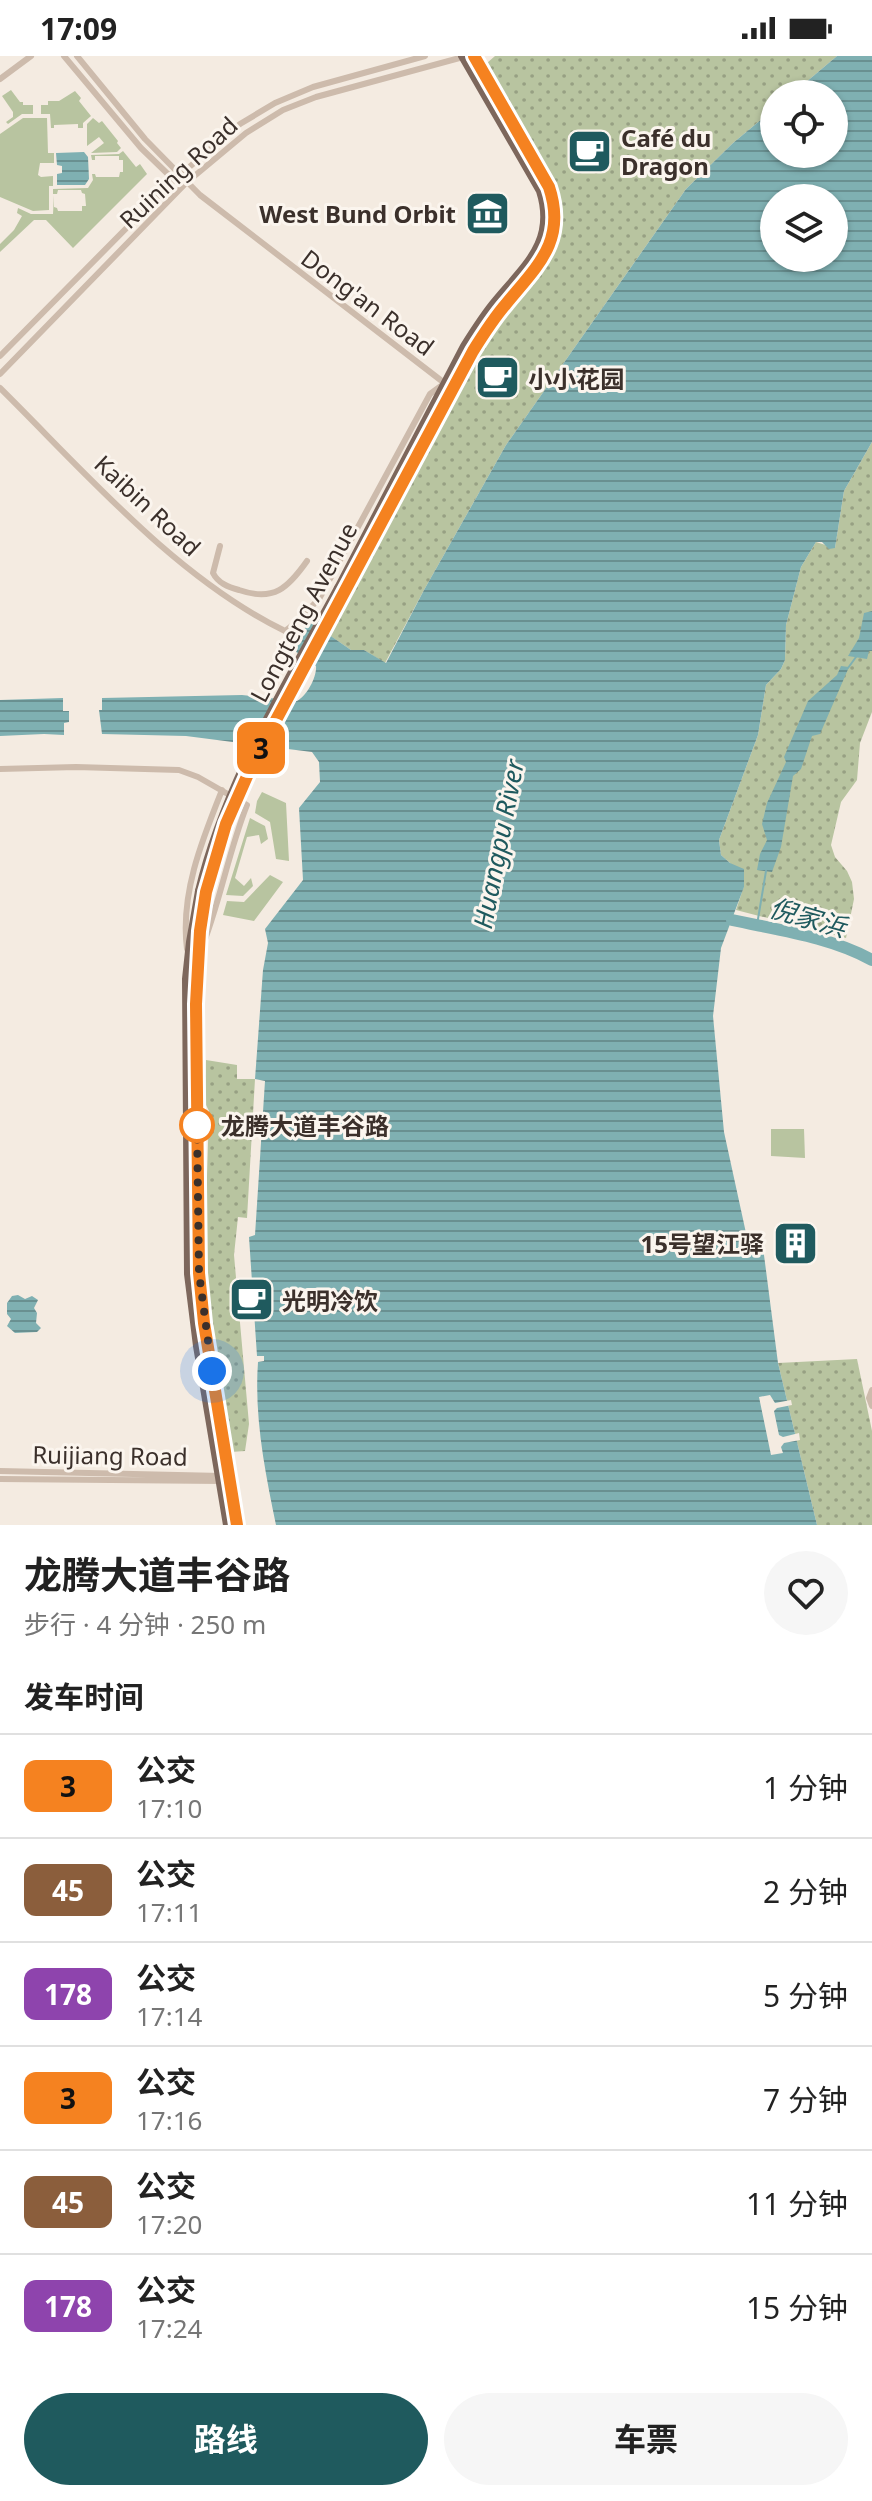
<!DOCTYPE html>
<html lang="zh">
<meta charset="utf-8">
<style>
body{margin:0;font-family:"Noto Sans","Noto Sans SC",sans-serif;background:#f6f6f6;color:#222;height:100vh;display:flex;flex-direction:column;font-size:30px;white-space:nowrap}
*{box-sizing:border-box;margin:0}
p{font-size:26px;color:#767676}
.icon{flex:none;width:44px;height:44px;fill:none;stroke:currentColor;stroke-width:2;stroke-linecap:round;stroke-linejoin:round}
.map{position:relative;height:1469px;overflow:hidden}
.panel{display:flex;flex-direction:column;background:#fff;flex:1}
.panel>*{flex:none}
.badge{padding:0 16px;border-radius:12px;font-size:28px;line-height:52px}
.controls{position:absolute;left:760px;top:24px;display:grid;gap:16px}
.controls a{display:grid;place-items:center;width:88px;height:88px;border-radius:50%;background:#fff;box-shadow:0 2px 6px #0004;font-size:40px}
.you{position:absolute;width:40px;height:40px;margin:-20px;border:6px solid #fff;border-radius:50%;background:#1a73e8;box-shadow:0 0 0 12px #1a73e833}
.map>.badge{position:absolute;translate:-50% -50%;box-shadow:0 0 0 4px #fff}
h2{padding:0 24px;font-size:30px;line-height:72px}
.round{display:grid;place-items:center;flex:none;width:84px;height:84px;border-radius:42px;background:#f6f6f6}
.summary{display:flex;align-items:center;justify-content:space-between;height:136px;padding:0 24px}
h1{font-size:38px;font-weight:700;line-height:60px}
.primary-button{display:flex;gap:16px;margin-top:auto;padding:16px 24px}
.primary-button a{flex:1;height:92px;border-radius:48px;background:#1f5a5e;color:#fff;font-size:32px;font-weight:700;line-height:92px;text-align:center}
.primary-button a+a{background:#f6f6f6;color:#222}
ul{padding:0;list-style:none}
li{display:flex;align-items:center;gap:24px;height:104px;padding:0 24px;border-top:2px solid #e0e0e0}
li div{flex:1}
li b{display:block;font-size:30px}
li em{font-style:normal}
li .badge{min-width:88px;font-weight:700;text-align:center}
.status{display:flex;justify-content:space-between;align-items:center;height:56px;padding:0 40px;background:#fff;direction:ltr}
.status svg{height:22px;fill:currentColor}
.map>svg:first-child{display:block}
</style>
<div class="status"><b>17:09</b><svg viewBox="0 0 49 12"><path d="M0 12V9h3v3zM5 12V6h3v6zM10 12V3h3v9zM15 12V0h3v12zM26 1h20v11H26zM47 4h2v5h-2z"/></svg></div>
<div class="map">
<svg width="872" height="1469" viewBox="0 0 872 1469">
<defs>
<pattern id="park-dots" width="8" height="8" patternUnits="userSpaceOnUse" patternTransform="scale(2)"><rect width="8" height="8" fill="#b8c4a0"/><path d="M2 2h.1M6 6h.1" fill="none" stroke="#97a083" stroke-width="1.8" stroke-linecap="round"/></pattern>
<pattern id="water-rules" width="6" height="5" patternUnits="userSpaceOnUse" patternTransform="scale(2)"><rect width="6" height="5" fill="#7fb0b2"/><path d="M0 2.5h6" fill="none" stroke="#699091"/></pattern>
</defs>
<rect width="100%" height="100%" fill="#f4ebe1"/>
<path fill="#b8c4a0" d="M11,34L20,46H23V49H33V58H22L8,68L6,66L13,61V56L2,40Z
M75,35L81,42L79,45L91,60L83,67V72H78V68L54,69V72H51L50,58H41V49H48V45H59Z
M23,62H47L48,97H54V107H40L38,119L41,121L53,120V130H49V154L33,155L0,141V78Z
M93,62L99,67L102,65L118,85L117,87L121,92L117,96L91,97L104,87L99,81L87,90V68Z
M123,95L136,111L140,108L147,118L73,192L46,164H34L0,196V188L14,174L22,160L17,157L18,152L31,158H53L54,139V151L57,152L58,155H82V150H86L85,138L82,137L81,134H58L57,138H53V133L88,132L93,124L92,118H95L96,121H119L120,116H123V104H119V100H95V104H92L91,99L119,98Z
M262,736L286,747L289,805L276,803L270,766L255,757L257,745Z
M250,762L265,770L268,783L261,788L259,779L247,781L235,822L244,830L251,822L253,830L243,840L226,839Z
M270,819L283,826L254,865L223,859L227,845L244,846Z
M771,1073H804L805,1102L771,1100Z"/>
<path fill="url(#park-dots)" d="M495,0H837L792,38H774V53L733,87L686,133L506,389L424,534L385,607L364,594H351L329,579L481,290C519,235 579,207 554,130L486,13L487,7Z
M872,386V656L860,687L857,724L841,746L831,789L835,801L847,815L852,826L854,843L846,882L736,854L744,830L730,807L721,799L719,784L758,679L766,629L781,613L785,604L786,569L801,511L816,486L835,492L844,435Z
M206,1004L237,1009V1023H255L247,1162L238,1161L234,1199L249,1368L245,1395L231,1396L210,1249L205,1185L209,1055L205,1047Z
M857,1303L872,1375V1469H817L778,1307Z"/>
<path fill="url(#water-rules)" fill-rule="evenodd" d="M837,0H872V386L844,435L835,492L829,493L822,486H816L801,511L786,569L785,604L781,613L766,629L758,679L719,784L721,799L730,807L744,813V831L721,892L713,960L724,1076L746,1177L761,1176L778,1307L817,1469H276C265,1415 254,1361 258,1306L264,1305V1300H257L249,1181L255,1179L265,1025L255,1023L263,914L268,887L265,873L303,824L299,752L320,726L319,706L312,696L186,680L102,678L99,654H102V642L242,639L297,645C307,640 317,621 316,610L292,593L309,565L351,594H364L386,607L424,534L506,389L686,133L733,87L774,53V98H834V38H792ZM774,142H834V202H774Z
M84,96L88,101L89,123L85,129H57V118L62,117V110L57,109L56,97Z
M872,555V595H869L867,603L848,600L859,582L864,557Z
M841,610L849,611L820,678L812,680L801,713L793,720L781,791L772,816L757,814L760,798L767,784L762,768L767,747L786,706L784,701L808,645L837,619Z
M63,642V655H69V666L64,667V679L44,678L0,680V644Z
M18,1239L25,1243L32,1240L38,1244L34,1252L37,1257L36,1267L41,1272L37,1276L15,1277L7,1270L11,1263L7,1258V1247L12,1240Z"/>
<path fill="#f4ebe1" d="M770,1339L775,1347L791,1344L792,1349L777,1352L774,1355L779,1379L783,1381L799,1377L800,1384L784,1387L781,1391L783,1397L771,1399L759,1341Z"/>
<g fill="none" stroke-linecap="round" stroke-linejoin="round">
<path stroke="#7fb0b2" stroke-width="2" d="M848,612L856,601
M757,869L766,815"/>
<path stroke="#7fb0b2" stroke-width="12" d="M732,864C778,874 831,881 872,904"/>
<path stroke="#cdbbac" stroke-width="6" d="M64,0L141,92L175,125
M77,0L145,83L200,139L447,329
M0,23L31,0
M0,300L174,124L240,68L275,47L313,31L425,0
M0,318L186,127L246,77L283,54L316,41L463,1
M0,332C85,416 176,522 285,575L294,568L319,543L430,338L441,330
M220,490L213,517C218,527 228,531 239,534C274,546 288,532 307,505
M0,713L76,711L179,714L198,721L247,749C228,797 220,847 201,894
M187,893C180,838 202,784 222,734
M872,1334L869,1342L872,1350
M0,1415L222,1420
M0,1423L222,1425"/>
<path stroke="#7d675c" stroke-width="8" d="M338,532L464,290C474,274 484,258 496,244C525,209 556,185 540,135L462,0
M344,534L473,295C483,279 493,263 506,248C537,210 567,185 549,131L474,0
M199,835L190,886L186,923L188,1218L197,1290L227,1469
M206,836L200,875L196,948L198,1193L204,1267L237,1469"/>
<path stroke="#7d675c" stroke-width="8" d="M199,835C225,726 286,629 338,532
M206,836C231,728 293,632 344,534"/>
</g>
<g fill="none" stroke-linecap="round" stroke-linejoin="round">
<defs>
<path id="line" d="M237,1469L204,1267L199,1217L196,948L200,875L206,836L226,768L252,709L473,295C483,279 493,263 506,248C537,210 567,185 549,131L474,0"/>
</defs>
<use href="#line" stroke="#fff" stroke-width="18"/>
<use href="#line" stroke="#f58220" stroke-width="12"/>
<path stroke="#3b302b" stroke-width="8" stroke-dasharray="0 14.4" d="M197,1069L199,1217L212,1315"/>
</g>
<defs>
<symbol id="cafe-square" viewBox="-11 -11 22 22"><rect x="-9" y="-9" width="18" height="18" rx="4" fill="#1f5a5e" stroke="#fbf5ee"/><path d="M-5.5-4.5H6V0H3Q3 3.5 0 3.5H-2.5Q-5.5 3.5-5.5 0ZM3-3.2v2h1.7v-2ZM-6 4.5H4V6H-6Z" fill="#fff"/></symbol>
<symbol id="museum-square" viewBox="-11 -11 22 22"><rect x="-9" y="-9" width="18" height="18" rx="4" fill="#1f5a5e" stroke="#fbf5ee"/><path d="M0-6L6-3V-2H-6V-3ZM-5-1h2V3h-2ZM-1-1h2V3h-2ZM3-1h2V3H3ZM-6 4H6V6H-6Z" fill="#fff"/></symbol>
<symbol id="building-square" viewBox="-11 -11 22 22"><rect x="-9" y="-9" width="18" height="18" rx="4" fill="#1f5a5e" stroke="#fbf5ee"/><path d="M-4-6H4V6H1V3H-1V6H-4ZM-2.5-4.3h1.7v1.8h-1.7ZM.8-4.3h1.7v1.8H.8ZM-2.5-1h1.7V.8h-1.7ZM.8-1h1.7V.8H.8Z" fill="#fff"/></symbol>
</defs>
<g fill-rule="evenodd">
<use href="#cafe-square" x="564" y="70" width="51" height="51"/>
<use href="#museum-square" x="462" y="132" width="51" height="51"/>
<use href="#cafe-square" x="472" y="296" width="51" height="51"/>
<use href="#building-square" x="770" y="1162" width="51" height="51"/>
<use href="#cafe-square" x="226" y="1218" width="51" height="51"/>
</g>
<circle fill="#fff" stroke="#f58220" stroke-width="4" cx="197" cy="1069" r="16"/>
<g text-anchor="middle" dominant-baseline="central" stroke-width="6" stroke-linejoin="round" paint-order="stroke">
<g font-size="24" font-weight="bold" fill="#3b302b" stroke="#fbf5ee" text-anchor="start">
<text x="621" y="81">Café du<tspan x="621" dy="28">Dragon</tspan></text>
<text x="456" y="157" text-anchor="end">West Bund Orbit</text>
<text x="528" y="322">小小花园</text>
<text x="764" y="1187" text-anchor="end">15号望江驿</text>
<text x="282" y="1244">光明冷饮</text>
</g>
<g font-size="24" fill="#3b302b" stroke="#fbf5ee">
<text transform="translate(178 116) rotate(-43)">Ruining Road</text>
<text transform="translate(368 246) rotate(37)">Dong'an Road</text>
<text transform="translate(148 449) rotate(43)">Kaibin Road</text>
<text transform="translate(303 556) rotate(-62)">Longteng Avenue</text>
<text transform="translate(110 1399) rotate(1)">Ruijiang Road</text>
</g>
<g font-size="24" font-weight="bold" fill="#3b302b" stroke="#fbf5ee" text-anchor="start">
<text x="221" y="1069">龙腾大道丰谷路</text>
</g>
<g font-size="26" font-style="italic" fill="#1f5a5e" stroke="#fbf5ee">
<text transform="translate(498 788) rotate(-79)">Huangpu River</text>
<text transform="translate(808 861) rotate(16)">倪家浜</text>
</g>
</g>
</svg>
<div class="controls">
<a><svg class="icon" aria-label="locate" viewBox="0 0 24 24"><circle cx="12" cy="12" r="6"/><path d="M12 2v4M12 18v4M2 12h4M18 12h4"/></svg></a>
<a><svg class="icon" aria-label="layers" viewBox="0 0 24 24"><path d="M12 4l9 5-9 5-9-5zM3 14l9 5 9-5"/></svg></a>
</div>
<div class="you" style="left:212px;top:1315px"></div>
<b class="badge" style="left:261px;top:692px;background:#f58220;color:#111">3</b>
</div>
<section class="panel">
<div class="summary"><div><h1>龙腾大道丰谷路</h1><p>步行 · 4 分钟 · 250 m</p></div><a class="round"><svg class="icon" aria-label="heart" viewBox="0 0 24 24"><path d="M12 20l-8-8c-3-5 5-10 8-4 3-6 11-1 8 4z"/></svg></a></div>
<h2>发车时间</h2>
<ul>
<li><span class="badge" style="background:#f58220;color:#111">3</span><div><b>公交</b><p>17:10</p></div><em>1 分钟</em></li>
<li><span class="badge" style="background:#8b5e3c;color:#fff">45</span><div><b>公交</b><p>17:11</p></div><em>2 分钟</em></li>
<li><span class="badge" style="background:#8e44ad;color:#fff">178</span><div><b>公交</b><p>17:14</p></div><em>5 分钟</em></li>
<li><span class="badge" style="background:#f58220;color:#111">3</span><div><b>公交</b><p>17:16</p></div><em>7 分钟</em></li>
<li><span class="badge" style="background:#8b5e3c;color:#fff">45</span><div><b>公交</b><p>17:20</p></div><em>11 分钟</em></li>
<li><span class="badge" style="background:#8e44ad;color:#fff">178</span><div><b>公交</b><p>17:24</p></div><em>15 分钟</em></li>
</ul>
<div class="primary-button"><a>路线</a><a>车票</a></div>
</section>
